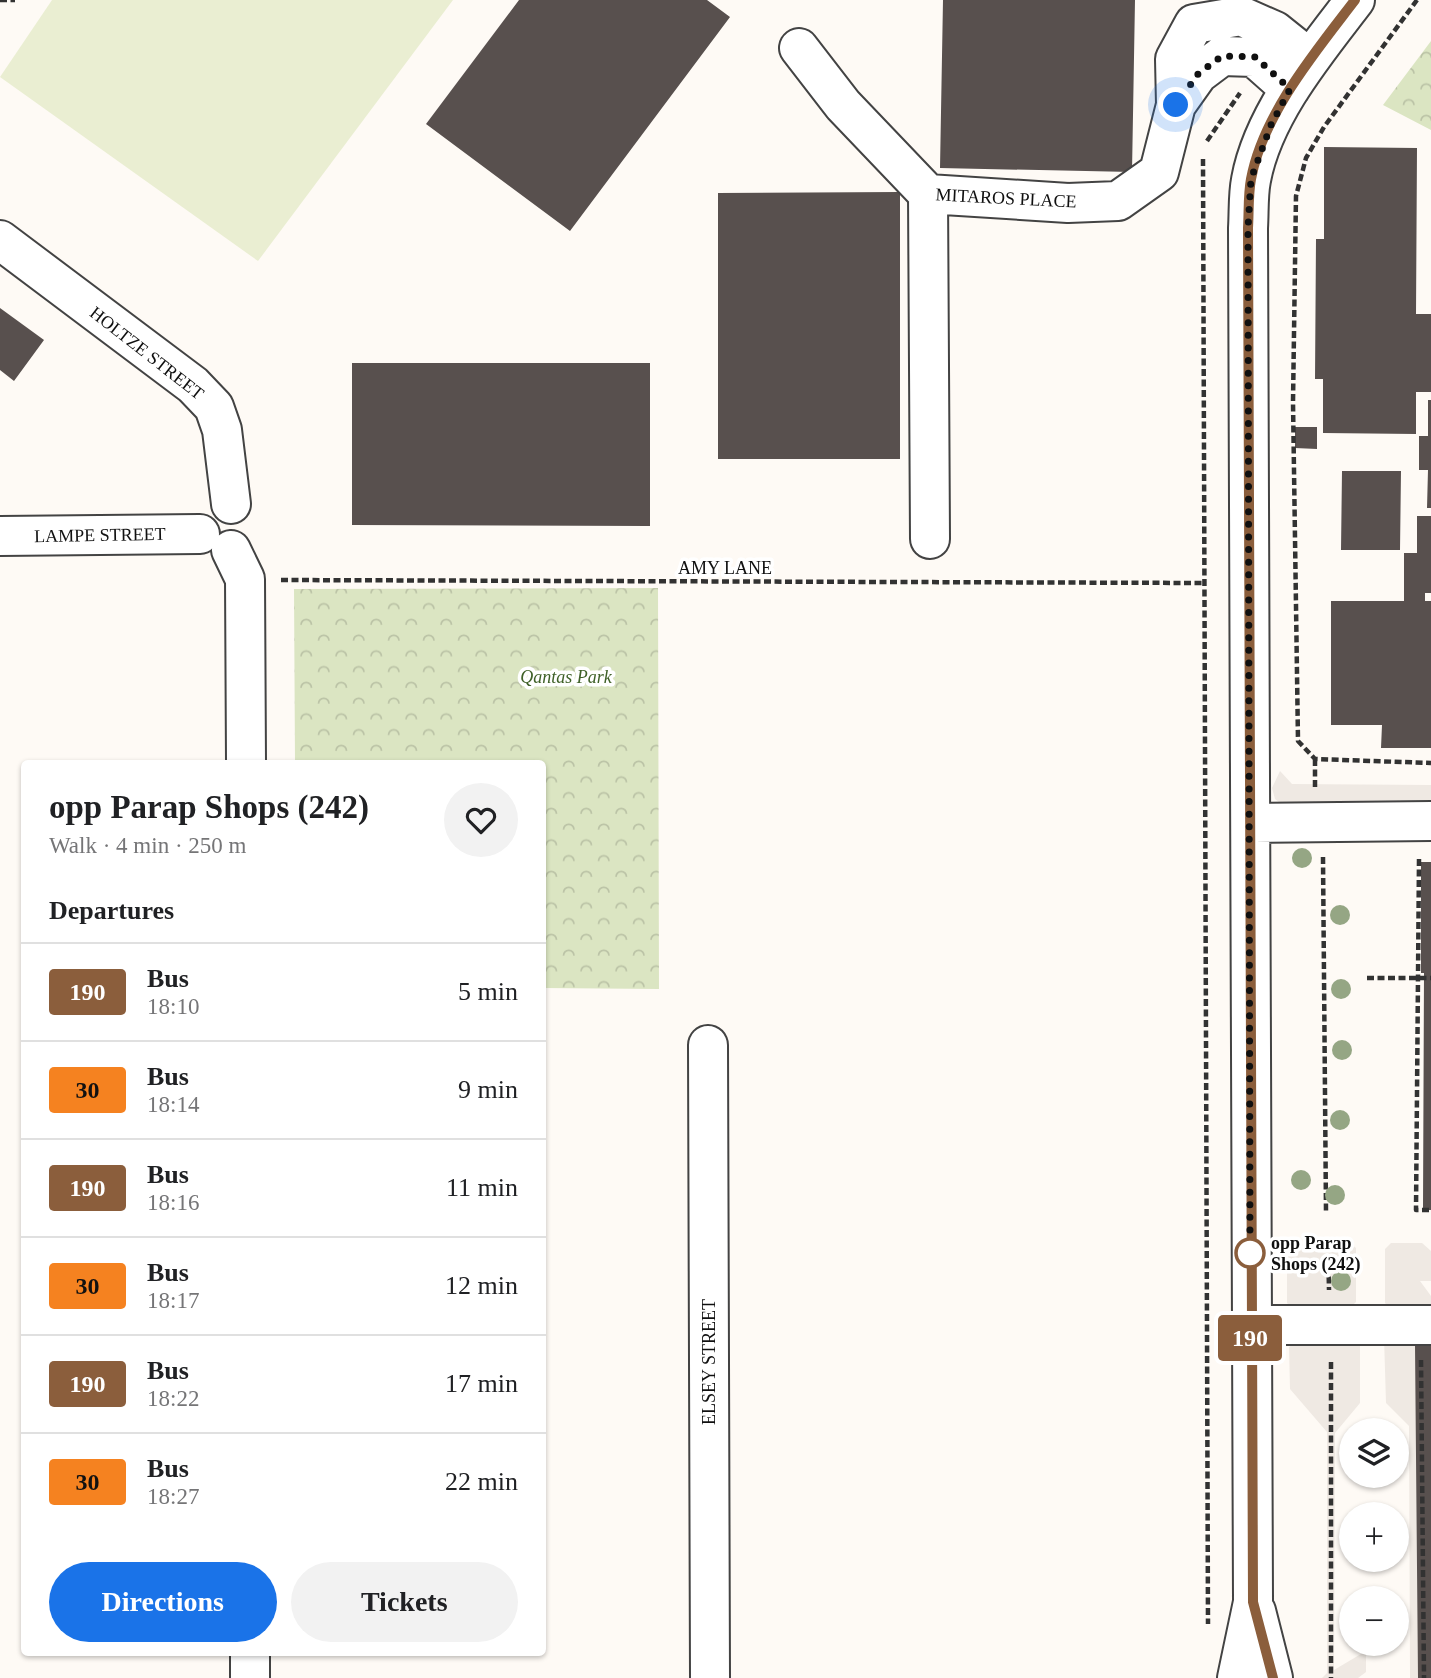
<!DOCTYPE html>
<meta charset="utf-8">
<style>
body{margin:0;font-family:"Times New Roman",serif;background:#f2f2f2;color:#202124;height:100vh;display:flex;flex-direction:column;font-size:26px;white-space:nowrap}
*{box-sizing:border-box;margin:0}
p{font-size:23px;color:#757577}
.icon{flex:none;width:38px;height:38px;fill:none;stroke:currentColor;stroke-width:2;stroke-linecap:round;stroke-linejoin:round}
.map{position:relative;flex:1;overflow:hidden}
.side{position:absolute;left:21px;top:760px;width:525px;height:896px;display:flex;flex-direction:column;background:#fff;border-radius:7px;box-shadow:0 2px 5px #0004}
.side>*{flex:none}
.badge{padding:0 14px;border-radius:5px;font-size:24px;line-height:46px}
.controls{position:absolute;left:1339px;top:1418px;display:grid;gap:14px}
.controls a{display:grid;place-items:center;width:70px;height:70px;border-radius:50%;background:#fff;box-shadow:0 2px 5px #0004;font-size:35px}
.you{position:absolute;width:35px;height:35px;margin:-18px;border:5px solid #fff;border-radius:50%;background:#1a73e8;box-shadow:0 0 0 10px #1a73e833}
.map>.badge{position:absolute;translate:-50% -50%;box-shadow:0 0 0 4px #fff}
h2{padding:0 28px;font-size:26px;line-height:63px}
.round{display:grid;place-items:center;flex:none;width:74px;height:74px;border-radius:37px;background:#f2f2f2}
.head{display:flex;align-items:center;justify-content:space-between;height:119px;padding:0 28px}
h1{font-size:33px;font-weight:600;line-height:52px}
.cta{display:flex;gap:14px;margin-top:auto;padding:14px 28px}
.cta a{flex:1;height:80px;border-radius:42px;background:#1a73e8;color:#fff;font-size:28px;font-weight:600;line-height:80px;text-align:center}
.cta a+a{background:#f2f2f2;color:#202124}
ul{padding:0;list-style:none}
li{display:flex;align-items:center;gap:21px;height:98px;padding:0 28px;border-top:2px solid #e0e0e0}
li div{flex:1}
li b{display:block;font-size:26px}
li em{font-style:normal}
li .badge{min-width:77px;font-weight:700;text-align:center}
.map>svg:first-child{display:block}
</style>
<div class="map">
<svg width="1431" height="1678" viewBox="0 0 1431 1678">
<defs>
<pattern id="park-crowns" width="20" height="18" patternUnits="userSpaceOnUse" patternTransform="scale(1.75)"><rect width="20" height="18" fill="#dbe5c2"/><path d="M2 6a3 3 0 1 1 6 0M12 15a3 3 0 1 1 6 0" fill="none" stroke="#bbc3a6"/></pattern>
</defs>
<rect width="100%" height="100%" fill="#fefaf5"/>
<path fill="url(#park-crowns)" d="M1431,41V130L1383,105Z
M658,588L659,989L543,988L542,763H295L294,589Z"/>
<path fill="#eaeed2" d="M52,0H453L258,261L0,77Z"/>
<path fill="#efe9e3" d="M1280,771L1292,784L1431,785V807L1287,808L1275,799L1272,788Z
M1391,1243H1422L1431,1251V1281H1420L1431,1296V1310H1391L1385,1303V1249Z
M1293,1244H1351L1356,1248V1302L1351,1307L1292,1308L1287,1303V1249Z
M1305,1336H1360V1403L1335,1433L1334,1670L1366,1651V1672L1358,1678H1322L1327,1673V1432L1290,1389L1289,1347Z
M1384,1337H1431V1678H1410L1409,1426L1386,1403Z"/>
<path fill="#58504e" d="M519,0H707L730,17L570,231L426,124Z
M943,0H1135L1132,172L940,168Z
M1324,147L1417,148L1416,314H1431V392H1416V434L1323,433V379H1315L1316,239H1324Z
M900,192V459H718V193Z
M0,308L44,340L14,381L0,370Z
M352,363H650V526L352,525Z
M1428,400H1431V508H1427L1428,470H1419V436H1428Z
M1295,427H1317V449L1295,448Z
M1342,471H1401L1400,550H1341Z
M1417,516H1431V593H1425V601H1431V748H1381L1382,725H1331V601H1404V553H1417Z
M1421,862H1431V1210H1423L1424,973H1421Z
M1415,1345H1431V1678H1418Z"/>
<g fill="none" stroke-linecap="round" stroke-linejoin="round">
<defs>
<path id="minor" d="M799,48L843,105L928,194L1068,203L1118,201L1159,172L1176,105L1175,59L1194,24L1241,16L1275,31L1310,59
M1176,105L1198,74L1222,56L1254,57L1290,89
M928,194L930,539
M0,240L193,385L214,407L222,430L231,504
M0,536L200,534
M231,550L245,579L246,763
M1251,823L1431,821
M708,1045L710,1678
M1250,1325H1431
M1256,1611L1273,1678
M250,1652V1678
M1237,1678L1253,1602L1248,228C1249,212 1248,195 1251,180C1263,114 1316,51 1355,0"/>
</defs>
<use href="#minor" stroke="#434343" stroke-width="42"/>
<path stroke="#323232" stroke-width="4.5" stroke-dasharray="7 3.5" stroke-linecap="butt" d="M0,0H15
M1417,0L1324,127L1306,158L1296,196L1293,402L1298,741L1315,759L1431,763
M1207,141L1240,93
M1203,159L1208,1624
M281,580L1205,583
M1315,759V787
M1323,857L1326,1211
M1419,859L1416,1210H1431
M1367,978H1431
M1328,1245L1329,1290
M1421,1360L1424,1678
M1331,1362V1678"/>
<use href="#minor" stroke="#fff" stroke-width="38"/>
</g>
<g fill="#95a684">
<circle cx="1302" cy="858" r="10"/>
<circle cx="1340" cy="915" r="10"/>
<circle cx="1341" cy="989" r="10"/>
<circle cx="1342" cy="1050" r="10"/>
<circle cx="1340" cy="1120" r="10"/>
<circle cx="1301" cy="1180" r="10"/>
<circle cx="1335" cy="1195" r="10"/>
<circle cx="1341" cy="1281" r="10"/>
</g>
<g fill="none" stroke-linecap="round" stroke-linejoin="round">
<defs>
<path id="line" d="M1273,1678L1253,1602L1248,228C1249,212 1248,195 1251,179C1263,114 1316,51 1355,0"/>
</defs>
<use href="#line" stroke="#fff" stroke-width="16"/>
<use href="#line" stroke="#8b5e3c" stroke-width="10"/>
<path stroke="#101010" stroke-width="7" stroke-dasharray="0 12.6" d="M1176,105L1198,74L1222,56L1255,57L1290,89L1271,125L1251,179L1248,228L1250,1253"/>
</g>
<circle fill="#fff" stroke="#8b5e3c" stroke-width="3.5" cx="1250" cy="1253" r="14"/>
<g text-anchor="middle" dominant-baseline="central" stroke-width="7" stroke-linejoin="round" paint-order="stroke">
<g font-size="18" fill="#101010" stroke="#fff">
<text transform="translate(1006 198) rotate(3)">MITAROS PLACE</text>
<text transform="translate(147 353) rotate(38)">HOLTZE STREET</text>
<text transform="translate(100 535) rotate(-1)">LAMPE STREET</text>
<text x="725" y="568">AMY LANE</text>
<text transform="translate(709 1362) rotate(-90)">ELSEY STREET</text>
</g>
<g font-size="18" font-style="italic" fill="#3f6128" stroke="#fff">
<text x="566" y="677">Qantas Park</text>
</g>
<g font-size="18" font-weight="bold" fill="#101010" stroke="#fff" text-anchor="start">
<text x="1271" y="1243">opp Parap<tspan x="1271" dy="21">Shops (242)</tspan></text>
</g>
</g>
</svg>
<div class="controls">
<a><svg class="icon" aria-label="layers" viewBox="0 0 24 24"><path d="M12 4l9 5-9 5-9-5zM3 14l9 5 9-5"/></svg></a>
<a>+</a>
<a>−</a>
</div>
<div class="you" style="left:1176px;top:105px"></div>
<b class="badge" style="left:1250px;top:1338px;background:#8b5e3c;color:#fff">190</b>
<section class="side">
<div class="head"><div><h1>opp Parap Shops (242)</h1><p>Walk · 4 min · 250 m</p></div><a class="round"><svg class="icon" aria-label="heart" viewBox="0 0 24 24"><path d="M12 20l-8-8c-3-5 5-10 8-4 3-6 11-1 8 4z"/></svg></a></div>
<h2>Departures</h2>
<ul>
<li><span class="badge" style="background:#8b5e3c;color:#fff">190</span><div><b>Bus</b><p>18:10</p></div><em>5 min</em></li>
<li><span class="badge" style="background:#f58220;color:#111">30</span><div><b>Bus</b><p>18:14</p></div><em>9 min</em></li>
<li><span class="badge" style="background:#8b5e3c;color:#fff">190</span><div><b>Bus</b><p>18:16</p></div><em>11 min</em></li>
<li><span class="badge" style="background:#f58220;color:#111">30</span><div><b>Bus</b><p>18:17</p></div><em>12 min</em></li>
<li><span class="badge" style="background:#8b5e3c;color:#fff">190</span><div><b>Bus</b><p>18:22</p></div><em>17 min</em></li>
<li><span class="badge" style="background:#f58220;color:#111">30</span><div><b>Bus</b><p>18:27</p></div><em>22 min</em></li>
</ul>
<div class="cta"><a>Directions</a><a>Tickets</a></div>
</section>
</div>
